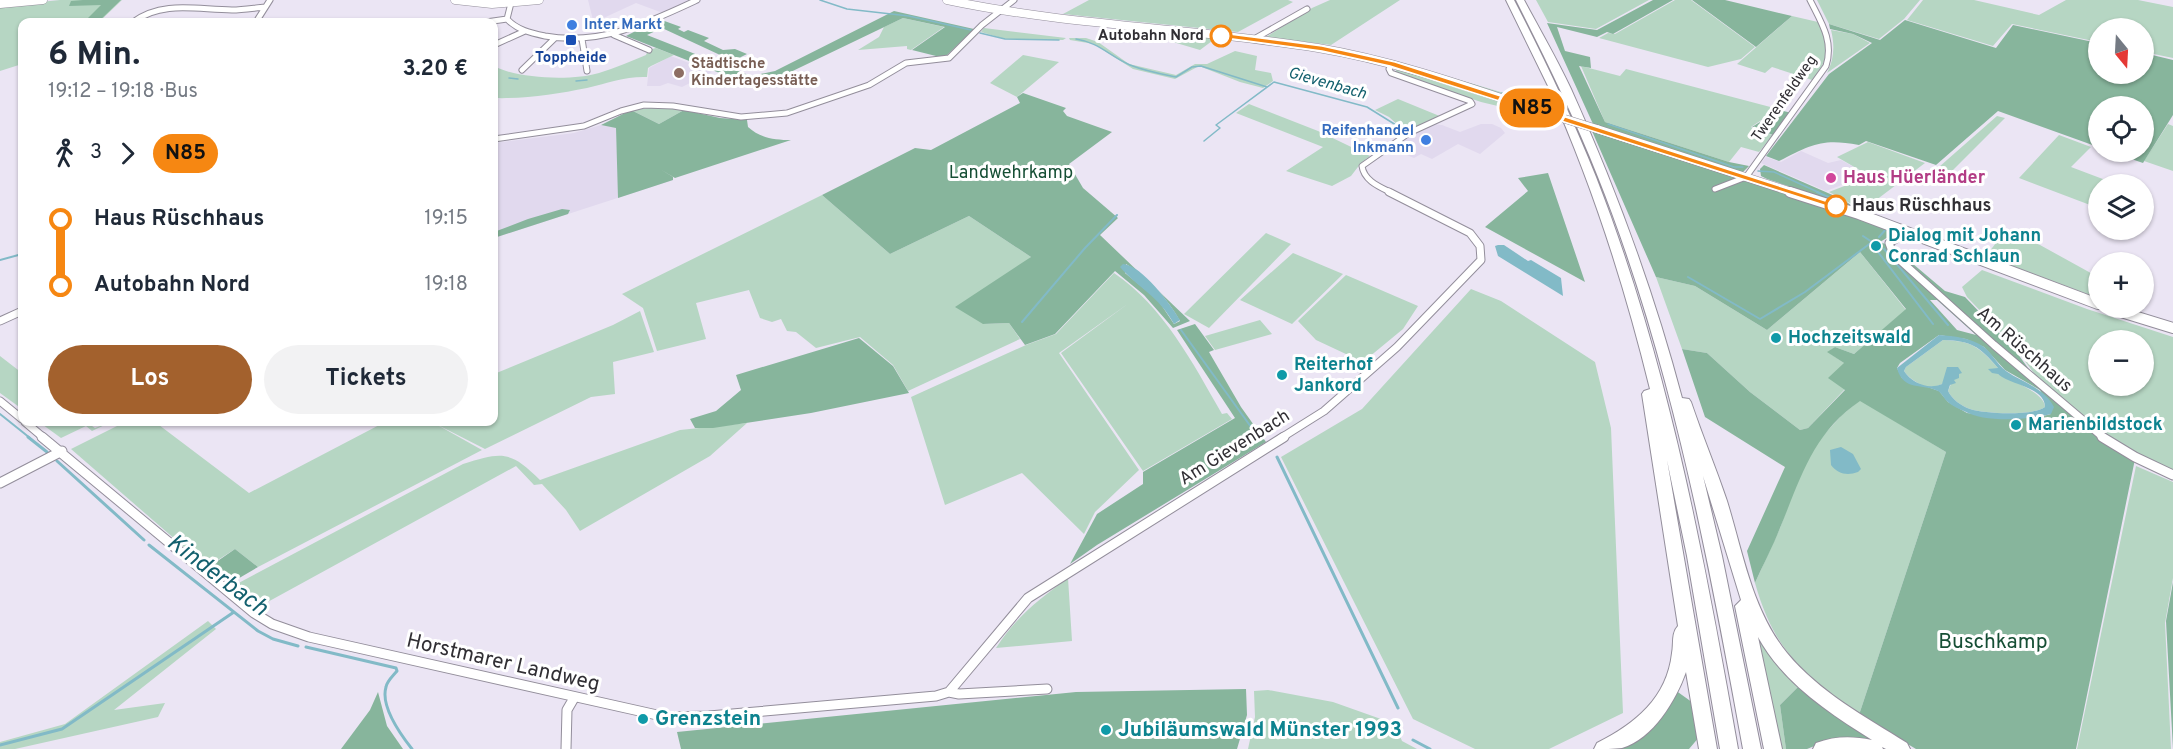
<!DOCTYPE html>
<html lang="de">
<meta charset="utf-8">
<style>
body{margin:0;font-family:Overpass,sans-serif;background:#f2f2f3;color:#1f2937;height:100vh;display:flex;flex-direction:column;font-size:22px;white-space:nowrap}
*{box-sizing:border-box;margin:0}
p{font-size:20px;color:#747a83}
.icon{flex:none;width:33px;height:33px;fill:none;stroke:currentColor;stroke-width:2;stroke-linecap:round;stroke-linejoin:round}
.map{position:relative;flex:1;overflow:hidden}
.drawer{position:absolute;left:18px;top:18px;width:480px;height:408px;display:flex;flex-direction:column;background:#fff;border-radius:12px;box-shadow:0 2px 4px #0004}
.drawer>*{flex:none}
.badge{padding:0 12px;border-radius:20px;font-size:21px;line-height:39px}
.needle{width:39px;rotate:162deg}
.controls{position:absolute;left:2088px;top:18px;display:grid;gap:12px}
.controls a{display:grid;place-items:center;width:66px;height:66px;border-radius:50%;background:#fff;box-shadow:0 2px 4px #0004;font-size:30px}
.map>.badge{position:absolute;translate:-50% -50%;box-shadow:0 0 0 3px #fff}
.legs{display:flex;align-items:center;gap:9px;height:66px;padding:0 30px;font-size:20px}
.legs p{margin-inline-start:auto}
.head{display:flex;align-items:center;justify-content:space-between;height:102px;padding:0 30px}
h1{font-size:33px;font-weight:700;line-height:45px}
.action{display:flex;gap:12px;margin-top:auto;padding:12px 30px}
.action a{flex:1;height:69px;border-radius:36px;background:#a3612d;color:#fff;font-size:24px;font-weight:700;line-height:69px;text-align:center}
.action a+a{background:#f2f2f3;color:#1f2937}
ul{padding:0 30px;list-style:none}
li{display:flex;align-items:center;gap:21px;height:66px;font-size:22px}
li i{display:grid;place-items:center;width:9px;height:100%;margin:0 8px;background:currentColor}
li i::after{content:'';width:15px;height:15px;margin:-8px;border:4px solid;border-radius:50%;background:#fff}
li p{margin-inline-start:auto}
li:first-child i{background:linear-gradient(#0000 50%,currentColor 0)}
li:last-child i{background:linear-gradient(currentColor 50%,#0000 0)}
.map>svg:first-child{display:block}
</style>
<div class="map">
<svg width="2173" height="749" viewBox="0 0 2173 749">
<rect width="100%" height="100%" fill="#ebe5f4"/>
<path fill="#e1d9ee" d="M588,0H691L663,13L636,3L597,21L593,20Z
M671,56L712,72L682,87L668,83L660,86H647L649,68Z
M1432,124L1442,125L1460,132L1481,124H1492L1501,128L1505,133L1480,154L1458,144L1432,159L1421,154L1414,158L1392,149L1399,142Z
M601,125L616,127L617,152L673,177V180L494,238V143L574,133Z
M1801,151L1828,163L1841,160L1868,175L1826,191L1761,163L1766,157L1781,162Z"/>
<path fill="#b6d6c3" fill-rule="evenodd" d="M60,0H122L99,22H22V64L0,71V6Z
M1089,0H1288L1293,2L1238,32L1063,14Z
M1330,0H1400L1331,45L1266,37L1312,8Z
M1536,0H1649L1596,29L1548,22Z
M1675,0H1691L1755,47L1741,59L1708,67L1599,38L1608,33L1615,34Z
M1817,0H1920L1904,19L1879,39L1829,24Z
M1923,0H1974L2039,15L2066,0H2138L2173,7V58L2144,52V28H2098V42L2012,24L1993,46L1907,20Z
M1792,16L1818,22C1830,47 1830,59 1812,80L1772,67L1765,73L1737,64Z
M903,18L944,27L911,50L907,49V46L858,50L879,37L884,27Z
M984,28L1066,38L1063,40L1005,39L981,32Z
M1831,30L1853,34L1870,43L1827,73C1834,59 1835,46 1831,30Z
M1182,34L1216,38L1200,50L1173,42Z
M1069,38H1086L1098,42L1129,64L1176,75L1195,64H1207L1235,51L1257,56L1255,70L1271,73L1273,81L1263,88L1240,82L1199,66L1175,79L1133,69L1094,44L1070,40Z
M656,48L674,55L651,66L648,68L647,77C627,76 607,83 587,88C557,94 525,99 494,98V66C517,79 573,81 599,73C615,68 631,61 646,55L648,50Z
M1023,55L1059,62L1017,97L990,83Z
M1399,62L1528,100L1527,113L1481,102L1395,73Z
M1581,66L1620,76L1626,69L1778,109L1751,127L1756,131L1773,135L1759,152L1741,147L1729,162L1605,122Z
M1398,99L1442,117L1407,133L1389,117L1375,110Z
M1249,104L1318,131L1370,156L1361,163L1351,176L1332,186L1286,171L1323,147L1236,113Z
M659,107L684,110L659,124L631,110Z
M1997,116L2005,118L1940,183L1936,174L1939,167Z
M2168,124L2173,126V171L2144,161Z
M2059,135L2091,147L2071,167L2116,184H2098V208L2019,178Z
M1868,142L1925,163L1863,210L1829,192L1870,176L1837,157Z
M822,195L890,254L969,216L1031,257L983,324L1009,323L1020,339L908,391L893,365L860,337L816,348L796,332L787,331L781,319L772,322L760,318L749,290L696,303L706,339L657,351L643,308L622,294Z
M2005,231L2040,245L2098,277V298L1986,256Z
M1266,233L1291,244L1209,328L1184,314Z
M1860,252L1906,310L1854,354L1835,347L1828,352L1844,363L1845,389L1808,428L1800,430L1750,392L1707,353L1682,349L1656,277L1695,286L1767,330Z
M1293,253L1343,274L1292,324L1240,300Z
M1982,270L2087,309L2173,337V472L2120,447L2038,379L2014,346L1967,297L1962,287ZM2098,340H2144V386H2098Z
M1114,273C1163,306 1193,363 1222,414L1227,413L1232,419L1143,471L1061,353L1129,303L1059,353L1139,470L1095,512L1084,534L1022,473L945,505L911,397L1026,345L1056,334Z
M1346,275L1418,306L1403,329L1363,362L1316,340L1298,321Z
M1471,289L1501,301L1595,362L1611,428L1623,713L1549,749H1475L1413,719L1281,457L1362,409Z
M640,311L654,352L613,362L615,394L591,397L485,449L434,423L482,450L258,567L235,549L207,567L71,449L125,422H155L249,493L385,422H494V374L613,325Z
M1260,320L1272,334L1215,350L1205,336Z
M1943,340C1973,341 1979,347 1999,369L1998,374C2011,380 2045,393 2045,407C2033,416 1985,414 1970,409C1961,406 1952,399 1948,391L1958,367C1953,373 1947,382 1940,385C1927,391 1911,381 1904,371L1906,367Z
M0,356L22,373V409L0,393Z
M1860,400L1946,452L1859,715C1803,673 1775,653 1755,583L1780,528L1798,479L1818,441L1842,415Z
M39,422H86L95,428L111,422L92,431L86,426L61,438Z
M747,423L710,456L580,531L566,510L542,484L534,485L516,466L264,604L233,586L463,464C502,452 510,450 540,480L680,430Z
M2136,466L2173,482V578L2165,623L2171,749H2077Z
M1068,578L1072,641L996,648C1017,616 1038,600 1068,578Z
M208,621L216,629L114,710L165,703L158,717L15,749H0V742L65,724Z
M1753,623L1802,683L1780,705L1786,749H1779Z
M1268,690L1333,702L1395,724L1402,741L1417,749H1248L1255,717L1254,691Z"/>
<path fill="#87b59c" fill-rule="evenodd" d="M83,0H121L98,22H84L101,5L69,6L71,1Z
M1653,0H1673L1613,34L1607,32L1597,37L1557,27L1565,51L1590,57L1591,68L1579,66L1605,122L1729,162L1749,166L1742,173L1593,124L1547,23L1597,30Z
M1692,0H1725L1792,16L1756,47Z
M894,11L974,29L944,58L912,50L945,27L903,18L776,79L740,81L626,36L659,19L681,27L678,29L684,32L688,30L709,38L704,41L723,50L735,49L747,54L733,61L662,28L647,35L751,76L775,71Z
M1905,20L1996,48L2013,25L2098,43V74H2144V53L2173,60V115L2143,163L2111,152H2144V106H2098V147L1998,111L1936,165L1866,141L1859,145C1823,138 1812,144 1779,161L1766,156L1829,74L1872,43L1853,34L1830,29L1829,24L1880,40Z
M1023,93L1066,108L1063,111L1067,116L1112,132L1069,164L1083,188L1118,218L1100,235L1190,321L1173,328L1144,295L1115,271L1055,334L1025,345L1009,323L983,324L955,307L1031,257L969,216L890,254L822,195L915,148L931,150L1020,103L1017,97ZM1126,264C1148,277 1168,299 1180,321L1174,324L1158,300L1125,273Z
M631,110L659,124L684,110L720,118L747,120L748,127C760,138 775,140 791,140L675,178L660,169L673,177V180L618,198L616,128L601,125Z
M1779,110L1792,113L1773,135L1752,127Z
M1592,131L1893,229V234L1880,242L1893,247L1945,291L1965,297L2012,346L2036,379L2135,459L2076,749H1916L1859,715L1946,452L1860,401C1813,433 1801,477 1780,528C1773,546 1763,565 1755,583L1747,551L1785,467L1705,417L1682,349L1707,353L1750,392L1800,430L1808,428L1845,390L1828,378L1844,363L1827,352L1835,347L1854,354L1906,309L1860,252L1767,330L1695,286L1656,277ZM1930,300H1937L1976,335L1957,330ZM1939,335L1966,339L1984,347L2005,370L2040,390L2051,414L2035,418H2005L1967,413L1948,402L1939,391L1902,378L1897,368L1900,363Z
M1764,165L1844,200L1855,208L1767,179L1761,176L1760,169Z
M1548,173L1585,282L1485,227L1528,191L1518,178Z
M562,209L570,210L568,214L494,238V232L528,219Z
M1195,324L1214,350L1209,352L1241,407L1266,442L1097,545L1070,564L1097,514L1143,484V472L1235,418L1177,330Z
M859,338L893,366L909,393L811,413L713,428H695L690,419L716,411L741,390L736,375Z
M235,549L258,567L229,584L209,567Z
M2173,582V749L2166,621Z
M1802,683L1890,749L1817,745L1807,749H1786L1780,705Z
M1246,689L1247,715L1237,749H681L677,732L1076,692Z
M1675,690L1696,705L1700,736L1689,749H1613L1625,742Z
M378,692L387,726L403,749H341L370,710Z"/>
<path fill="#82bac7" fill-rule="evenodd" d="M1498,245H1504L1528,261L1531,260L1561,278L1563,296L1498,256L1495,246Z
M1123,264C1143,266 1170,304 1180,320L1174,324C1159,296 1139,289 1120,267Z
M1939,335C1953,336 1972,338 1984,347C1992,353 1997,364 2006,371C2023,383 2043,387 2054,407L2051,414C2029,420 1984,423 1964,411C1959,409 1952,406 1948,402C1944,399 1942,393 1938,391C1923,383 1903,392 1897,368ZM1943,340C1972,341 1979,346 1998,368L1988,369L1992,373L1998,374C2010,385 2045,387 2045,407C2033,416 1985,414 1970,409C1961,406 1952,399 1948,391L1950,385L1956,383L1954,380L1959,378V374L1962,373L1958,367H1947L1942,384C1928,390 1912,383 1904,371L1906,367Z
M1841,447L1853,454L1861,469L1858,472C1847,476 1838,474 1831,465L1830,450Z"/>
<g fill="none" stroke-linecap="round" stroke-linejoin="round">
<path stroke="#82bac7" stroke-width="1.5" d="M820,0L847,9L909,16L971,30
M980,33L1005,39L1059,40
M1076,39C1098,42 1111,57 1130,65C1145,71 1161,74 1176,77L1192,67L1201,66L1267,87
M509,78L518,79
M576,81L587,80
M1502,93L1520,97
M1608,124L1734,167H1743
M1204,141L1220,128L1216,125L1274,82L1367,107L1404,130
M1758,171L1774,172L1820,193"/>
<path stroke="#82bac7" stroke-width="2" d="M1817,192L1846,205
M1879,237L1887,228
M1875,248L1933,324
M1884,249L1948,325
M0,260L22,254
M1688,277L1760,319L1805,292L1872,242L1863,236
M1022,322L1085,248L1117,215
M1181,330L1259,438
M0,414L30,438"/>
<path stroke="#82bac7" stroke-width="3" d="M28,437L47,452
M1258,437L1260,439
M1277,457L1398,708
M57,461L144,540
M149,545L258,631L273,639L298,646
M306,647L396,668L397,671C393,676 387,681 386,687C380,707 401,735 412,749
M1413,740L1430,749
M0,745L62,729L234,612"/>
<defs>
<path id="minor-far2" d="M507,19C517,30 531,33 545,36C600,46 648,23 697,0
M507,19L511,3
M133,22C163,0 198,10 232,10C243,10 254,8 265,7
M256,22L270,0
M486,22L507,19
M614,35L649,50
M582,39L587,71
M1254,39L1307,9
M494,45L525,31
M522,70L554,39
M494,139L584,126L621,111L644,105L673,106L741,117L787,113L869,85L906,63L949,58L982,25L1014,0
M1715,189L1746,177L1826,66C1834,41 1821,22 1810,0
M1392,193C1380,187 1364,181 1362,166L1409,133L1472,104L1470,101L1391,73L1389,69L1392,64"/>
<path id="minor-far1" d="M1908,232L1889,243L1893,254L1994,345L2104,438
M0,321L22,311
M0,401L22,419
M25,422L44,438
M1281,438L1324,411L1397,347L1481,260L1480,246L1470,233L1389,192"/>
<path id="minor" d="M42,437L254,613L272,624L309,637L666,717L709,716L936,696L949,692L959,694L1047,689
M2102,437L2135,457L2173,475
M0,483L62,451
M949,692L1028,598L1284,437
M566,749L567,710L574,698"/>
<path id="secondary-far1" d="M455,0L492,4L539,0
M947,0C1070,26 1195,28 1318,48C1396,61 1471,88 1546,113
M0,4L43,0
M1597,129L1795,193"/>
<path id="secondary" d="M1790,192L1859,214L2098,304
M2108,308L2173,328"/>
<path id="motorway" d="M1506,0H1514C1544,58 1572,117 1596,177C1668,361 1704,556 1738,749H1720L1687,556L1667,460L1717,749H1699L1686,672C1676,700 1653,739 1622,748C1614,749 1602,749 1594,749L1597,743C1635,724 1667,698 1672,653C1674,644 1671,633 1678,626L1642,394L1644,391L1650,389C1625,287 1592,183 1548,86C1534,57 1520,29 1506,0Z
M1516,0H1524C1540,30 1557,59 1571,89C1616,189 1654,292 1682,398L1689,399L1691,402C1702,435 1716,468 1727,501C1743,553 1752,610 1787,653C1819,692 1866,717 1907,743L1910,749H1886L1882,747L1883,749H1813L1816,743C1835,736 1852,736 1872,740C1829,713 1783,683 1758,637L1782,749H1764L1735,606L1741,600L1703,476L1722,556L1761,749H1743C1708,556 1671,360 1598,177C1574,116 1545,58 1516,0Z"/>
</defs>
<use href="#minor-far2" stroke="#938e9b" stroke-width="7"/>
<use href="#minor-far1" stroke="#938e9b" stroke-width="9"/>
<use href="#minor" stroke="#938e9b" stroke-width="11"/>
<use href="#secondary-far1" stroke="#938e9b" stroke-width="9"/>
<use href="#secondary" stroke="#938e9b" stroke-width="12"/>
<use href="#motorway" stroke="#938e9b" stroke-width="2"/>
<use href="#minor-far2" stroke="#fff" stroke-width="5"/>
<use href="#minor-far1" stroke="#fff" stroke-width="7"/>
<use href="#minor" stroke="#fff" stroke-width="9"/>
<use href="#secondary-far1" stroke="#fff" stroke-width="8"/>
<use href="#secondary" stroke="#fff" stroke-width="10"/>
<use href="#motorway" fill="#fff" fill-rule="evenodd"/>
<defs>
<path id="secondary-bridge" d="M1546,113L1597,129"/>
</defs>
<use href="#secondary-bridge" stroke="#938e9b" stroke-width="9" stroke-linecap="butt"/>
<use href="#secondary-bridge" stroke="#fff" stroke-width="8"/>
</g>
<path fill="#f68712" stroke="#fff" stroke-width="1.5" d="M1221,33L1322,46L1395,62L1841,206L1833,208L1390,66L1322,51L1218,37L1217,36Z"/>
<g fill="#3f7fe0" stroke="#fff" stroke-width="2">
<circle cx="572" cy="25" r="6"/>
<circle cx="1426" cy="140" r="6"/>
</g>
<g fill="#fff" stroke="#f68712" stroke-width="3">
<circle cx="1221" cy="36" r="10"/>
<circle cx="1836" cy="206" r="10"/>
</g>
<rect fill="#1a4fb4" stroke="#fff" stroke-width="2" x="565" y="34" width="12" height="12" rx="3"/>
<circle fill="#8d6e63" stroke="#fff" stroke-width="2" cx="679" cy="73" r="6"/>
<circle fill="#d1479c" stroke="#fff" stroke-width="2" cx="1831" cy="178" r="6"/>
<g fill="#0f9aa8" stroke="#fff" stroke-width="2">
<circle cx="1876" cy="246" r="6"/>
<circle cx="1776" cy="338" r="6"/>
<circle cx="1282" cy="375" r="6"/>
<circle cx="2016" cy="425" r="6"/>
<circle cx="643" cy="719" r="6"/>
<circle cx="1106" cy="730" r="6"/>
</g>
<g text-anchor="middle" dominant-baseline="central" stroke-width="6" stroke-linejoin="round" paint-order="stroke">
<g font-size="15" font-weight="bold" fill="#366cbe" stroke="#fff" text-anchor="start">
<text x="584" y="25">Inter Markt</text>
<text x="1414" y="131" text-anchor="end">Reifenhandel<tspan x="1414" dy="17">Inkmann</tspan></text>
</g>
<g font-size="15" font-weight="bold" fill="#312f34" stroke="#fff" text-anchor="end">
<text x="1204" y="36">Autobahn Nord</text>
</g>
<g font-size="15" font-weight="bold" fill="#164399" stroke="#fff">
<text x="571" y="58">Toppheide</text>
</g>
<g font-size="15" font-weight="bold" fill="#785e54" stroke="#fff" text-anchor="start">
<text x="691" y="64">Städtische<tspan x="691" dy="17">Kindertagesstätte</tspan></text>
</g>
<g font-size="15" fill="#312f34" stroke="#fff">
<text transform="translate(1785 99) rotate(-55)">Twerenfeldweg</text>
</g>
<g font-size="16" font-style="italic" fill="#13606e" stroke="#fff">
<text transform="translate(1327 84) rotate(16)">Gievenbach</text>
</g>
<g font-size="18" fill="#164f35" stroke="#fff">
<text x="1011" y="173">Landwehrkamp</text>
</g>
<g font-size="18" font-weight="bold" fill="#b23c85" stroke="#fff" text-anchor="start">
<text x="1843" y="178">Haus Hüerländer</text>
</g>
<g font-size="18" font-weight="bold" fill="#312f34" stroke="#fff" text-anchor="start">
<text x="1852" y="206">Haus Rüschhaus</text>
</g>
<g font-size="18" font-weight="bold" fill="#0d838f" stroke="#fff" text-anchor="start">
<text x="1888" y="236">Dialog mit Johann<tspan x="1888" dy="21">Conrad Schlaun</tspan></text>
<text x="1788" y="338">Hochzeitswald</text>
<text x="1294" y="365">Reiterhof<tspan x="1294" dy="21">Jankord</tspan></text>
<text x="2028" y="425">Marienbildstock</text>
</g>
<g font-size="18" fill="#312f34" stroke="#fff">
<text transform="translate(2024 350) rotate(41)">Am Rüschhaus</text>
<text transform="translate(1235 448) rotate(-32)">Am Gievenbach</text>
</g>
<g font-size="21" fill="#164f35" stroke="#fff">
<text x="1993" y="642">Buschkamp</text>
</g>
<g font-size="21" fill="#312f34" stroke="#fff">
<text transform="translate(503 663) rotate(13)">Horstmarer Landweg</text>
</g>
<g font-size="21" font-weight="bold" fill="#0d838f" stroke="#fff" text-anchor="start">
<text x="655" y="719">Grenzstein</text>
<text x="1118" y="730">Jubiläumswald Münster 1993</text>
</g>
<g font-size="24" font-style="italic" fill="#13606e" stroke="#fff">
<text transform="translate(217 576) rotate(37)">Kinderbach</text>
</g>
</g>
</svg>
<div class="controls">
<a><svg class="needle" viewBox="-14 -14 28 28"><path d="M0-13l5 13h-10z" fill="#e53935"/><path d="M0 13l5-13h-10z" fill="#747a83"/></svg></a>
<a><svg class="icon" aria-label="locate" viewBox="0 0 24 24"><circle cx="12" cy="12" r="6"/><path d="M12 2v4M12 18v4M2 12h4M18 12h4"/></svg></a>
<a><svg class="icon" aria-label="layers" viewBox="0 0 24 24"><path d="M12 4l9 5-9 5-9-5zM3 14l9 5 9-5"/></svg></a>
<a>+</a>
<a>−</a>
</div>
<b class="badge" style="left:1532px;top:108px;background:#f68712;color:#111">N85</b>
<section class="drawer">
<div class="head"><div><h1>6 Min.</h1><p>19:12 – 19:18 · Bus</p></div><b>3.20 €</b></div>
<div class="legs"><svg class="icon" aria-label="walk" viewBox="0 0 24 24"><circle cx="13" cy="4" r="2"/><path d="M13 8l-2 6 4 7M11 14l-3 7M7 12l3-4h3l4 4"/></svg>3<svg class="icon" aria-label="forward" viewBox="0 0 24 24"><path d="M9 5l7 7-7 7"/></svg><b class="badge" style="background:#f68712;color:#111">N85</b></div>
<ul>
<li><i style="color:#f68712"></i><b>Haus Rüschhaus</b><p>19:15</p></li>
<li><i style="color:#f68712"></i><b>Autobahn Nord</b><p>19:18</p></li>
</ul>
<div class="action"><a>Los</a><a>Tickets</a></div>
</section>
</div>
